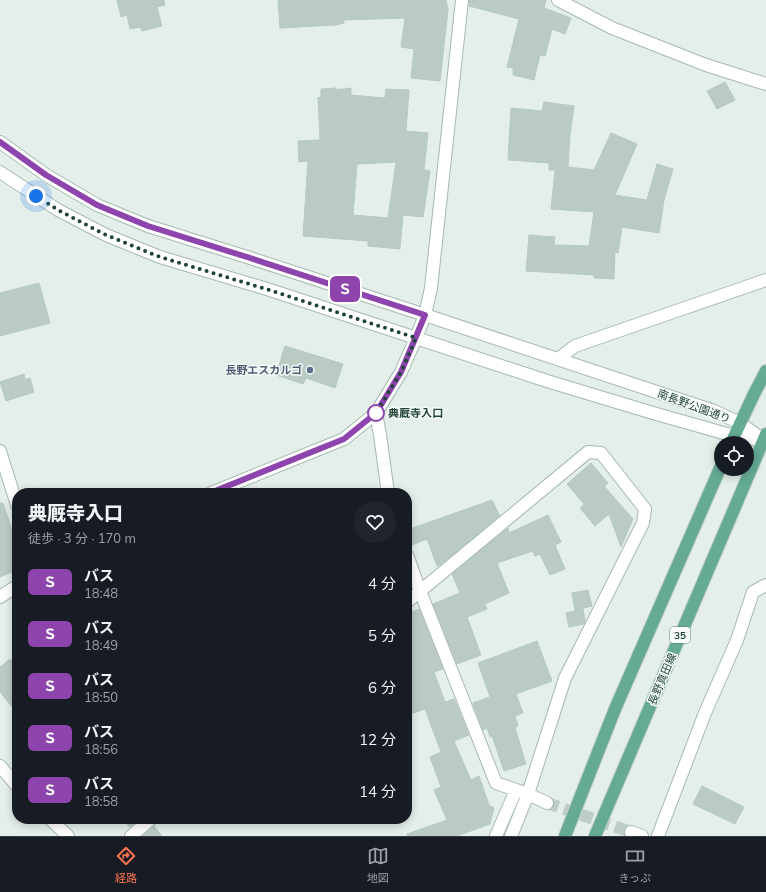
<!DOCTYPE html>
<html lang="ja">
<meta charset="utf-8">
<style>
body{margin:0;font-family:Mulish,"Noto Sans JP",sans-serif;background:#20242c;color:#f1f3f6;height:100vh;display:flex;flex-direction:column;font-size:15px;white-space:nowrap}
*{box-sizing:border-box;margin:0}
p{font-size:13px;color:#9ea1a6}
.icon{flex:none;width:22px;height:22px;fill:none;stroke:currentColor;stroke-width:2;stroke-linecap:round;stroke-linejoin:round}
.map{position:relative;flex:1;overflow:hidden}
.drawer{position:absolute;left:12px;top:488px;width:400px;height:336px;display:flex;flex-direction:column;background:#171b24;border-radius:16px;box-shadow:0 2px 10px #0003}
.drawer>*{flex:none}
.badge{padding:0 8px;border-radius:6px;font-size:14px;line-height:26px}
.controls{position:absolute;left:714px;top:436px;display:grid;gap:8px}
.controls a{display:grid;place-items:center;width:40px;height:40px;border-radius:50%;background:#171b24;box-shadow:0 2px 10px #0003;font-size:20px}
.you{position:absolute;width:20px;height:20px;margin:-10px;border:3px solid #fff;border-radius:50%;background:#1a73e8;box-shadow:0 0 0 6px #1a73e833}
.map>.badge{position:absolute;translate:-50% -50%;box-shadow:0 0 0 2px #fff}
.round{display:grid;place-items:center;flex:none;width:42px;height:42px;border-radius:21px;background:#20242c}
.head{display:flex;align-items:center;justify-content:space-between;height:68px;padding:0 16px}
h1{font-size:19px;font-weight:800;line-height:30px}
ul{padding:0;list-style:none}
li{display:flex;align-items:center;gap:12px;height:52px;padding:0 16px}
li div{flex:1}
li b{display:block;font-size:15px}
li em{font-style:normal}
li .badge{min-width:44px;font-weight:700;text-align:center}
.tab-bar{display:flex;justify-content:space-around;align-items:center;height:56px;border-top:1px solid #363941;background:#171b24;font-size:11px;color:#9ea1a6}
.tab-bar a{display:grid;justify-items:center;gap:2px}
.tab-bar .selected{color:#ff7553}
.map>svg:first-child{display:block}
</style>
<div class="map">
<svg width="766" height="836" viewBox="0 0 766 836">
<rect width="100%" height="100%" fill="#e4efea"/>
<path fill="#b9cbc3" stroke="#b6cac1" fill-rule="evenodd" d="M117,0H164L165,5L157,7L162,26L142,31L140,27L130,29L127,15L121,17Z
M278,0H446L448,10L440,81L411,78L414,49L401,47L405,18L344,20V23L336,25L280,28Z
M469,0H546L544,8L571,18L565,34L552,29L545,56L540,55L534,80L513,75V68L507,67L519,19L469,6Z
M725,82L735,100L717,109L707,91Z
M336,88V90L351,88V95L385,98L386,89L409,90L406,131L428,133L424,170L430,171L423,217L403,215L400,249L368,246V241L303,236L308,161L299,162L298,141L320,140L318,97L321,98V89ZM396,162L388,218L353,215L357,164Z
M544,102L574,106L570,135L568,167L594,170L611,133L637,144L615,195L647,200L657,164L673,169L664,200L659,233L622,227L618,253L615,252L614,279L594,278V275L526,271L529,235L555,237L554,245L589,246L594,212L551,209L555,170H549V163L508,160L511,108L542,111Z
M39,283L50,323L0,336V293Z
M285,346L343,364L335,388L306,378L303,384L276,375Z
M24,374L25,380L30,378L34,392L6,401L0,382Z
M591,463L608,483L604,486L633,519L621,547L609,514L595,526L580,508L584,504L567,484Z
M492,500L500,516L441,564L437,566L427,539L407,547V530Z
M0,503H3L17,545V570L0,577Z
M548,515L561,542L555,545L565,569L550,575L540,554L535,556L533,551L497,563L509,593L485,604L487,609L467,617L481,655L457,664L433,604L460,593L452,574L508,528L509,533Z
M588,590L592,606L575,610L572,593Z
M419,609L443,669L434,672L445,702L454,699L469,735L454,741L471,780L479,776L489,805L494,808L490,824L457,836H408L407,834L447,820L434,790L441,787L430,757L441,752L425,709L407,715V614Z
M583,609L585,621L584,624L569,627L566,613Z
M537,641L552,681L516,694L523,713L515,716L518,726L515,728L526,764L504,771L492,736L490,737L487,728L483,730L473,703L490,697L478,663Z
M10,659L17,667V713L0,692V667Z
M702,786L744,807L735,824L693,804Z
M122,819H139L130,827Z
M154,826L162,836H143Z"/>
<g fill="none" stroke-linecap="round" stroke-linejoin="round">
<path stroke="#bdcdc7" stroke-width="12" stroke-dasharray="12 6" stroke-linecap="butt" d="M547,803L631,832"/>
<defs>
<path id="minor" d="M558,0L612,28L706,65L766,84
M0,142L46,175L97,205L148,226L247,257L425,315L714,411L740,423L766,442
M0,172L58,210L106,235L160,257L267,289L547,381L653,413L734,436L762,440
M558,359L575,346L766,280
M376,413L380,435L388,493
M0,451L17,505
M211,493L344,439L376,413L401,372L416,338L425,315L431,288L462,0
M407,555L420,591L496,783L516,790
M0,597L17,586
M407,602L588,452L601,453L645,509L643,523L565,678L528,794L516,790L496,836
M0,766L17,786
M50,819L68,836
M631,832L642,836
M131,836L151,819
M511,836L528,794L547,803
M658,836L705,713L737,640L753,592L766,585"/>
<path id="major" d="M731,443L754,394L766,371
M565,836L615,709L721,466
M595,836L766,434"/>
</defs>
<use href="#minor" stroke="#a6b8b1" stroke-width="14"/>
<use href="#major" stroke="#c1cbc8" stroke-width="14"/>
<use href="#minor" stroke="#fff" stroke-width="12"/>
<use href="#major" stroke="#64aa95" stroke-width="12"/>
</g>
<g fill="none" stroke-linecap="round" stroke-linejoin="round">
<defs>
<path id="line" d="M0,142L46,175L97,205L148,226L247,257L425,315L401,372L376,413L344,439L210,493"/>
</defs>
<use href="#line" stroke="#fff" stroke-width="9"/>
<use href="#line" stroke="#8e44ad" stroke-width="6"/>
<path stroke="#214439" stroke-width="4" stroke-dasharray="0 7.2" d="M36,196L58,210L106,235L160,257L266,289L416,338L401,372L376,413"/>
</g>
<circle fill="#5c6f8a" stroke="#f6fbf8" stroke-width="1.5" cx="310" cy="370" r="4"/>
<circle fill="#fff" stroke="#8e44ad" stroke-width="2" cx="376" cy="413" r="8"/>
<g text-anchor="middle" dominant-baseline="central" stroke-width="3" stroke-linejoin="round" paint-order="stroke">
<rect fill="#f6fbf8" stroke="#617b72" stroke-width="1" x="670" y="627" width="20" height="16" rx="3"/>
<g font-size="10" font-weight="bold" fill="#214439">
<text x="680" y="635">35</text>
</g>
<g font-size="11" font-weight="bold" fill="#4e5e75" stroke="#f6fbf8" text-anchor="end">
<text x="302" y="370">長野エスカルゴ</text>
</g>
<g font-size="11" fill="#214439" stroke="#f6fbf8">
<text transform="translate(694 406) rotate(20)">南長野公園通り</text>
<text transform="translate(662 679) rotate(-67)">長野真田線</text>
</g>
<g font-size="11" font-weight="bold" fill="#214439" stroke="#f6fbf8" text-anchor="start">
<text x="388" y="413">典厩寺入口</text>
</g>
</g>
</svg>
<div class="controls">
<a><svg class="icon" aria-label="locate" viewBox="0 0 24 24"><circle cx="12" cy="12" r="6"/><path d="M12 2v4M12 18v4M2 12h4M18 12h4"/></svg></a>
</div>
<div class="you" style="left:36px;top:196px"></div>
<b class="badge" style="left:345px;top:289px;background:#8e44ad;color:#fff">Ｓ</b>
<section class="drawer">
<div class="head"><div><h1>典厩寺入口</h1><p>徒歩 · 3 分 · 170 m</p></div><a class="round"><svg class="icon" aria-label="heart" viewBox="0 0 24 24"><path d="M12 20l-8-8c-3-5 5-10 8-4 3-6 11-1 8 4z"/></svg></a></div>
<ul>
<li><span class="badge" style="background:#8e44ad;color:#fff">Ｓ</span><div><b>バス</b><p>18:48</p></div><em>4 分</em></li>
<li><span class="badge" style="background:#8e44ad;color:#fff">Ｓ</span><div><b>バス</b><p>18:49</p></div><em>5 分</em></li>
<li><span class="badge" style="background:#8e44ad;color:#fff">Ｓ</span><div><b>バス</b><p>18:50</p></div><em>6 分</em></li>
<li><span class="badge" style="background:#8e44ad;color:#fff">Ｓ</span><div><b>バス</b><p>18:56</p></div><em>12 分</em></li>
<li><span class="badge" style="background:#8e44ad;color:#fff">Ｓ</span><div><b>バス</b><p>18:58</p></div><em>14 分</em></li>
</ul>
</section>
</div>
<nav class="tab-bar">
<a class="selected"><svg class="icon" aria-label="directions" viewBox="0 0 24 24"><path d="M12 3l9 9-9 9-9-9zM9 14v-3h6M13 9l2 2-2 2"/></svg>経路</a>
<a><svg class="icon" aria-label="map" viewBox="0 0 24 24"><path d="M3 6l6-2 6 2 6-2v14l-6 2-6-2-6 2zM9 4v14M15 6v14"/></svg>地図</a>
<a><svg class="icon" aria-label="tickets" viewBox="0 0 24 24"><path d="M3 7h18v10H3zM15 7v10"/></svg>きっぷ</a>
</nav>
